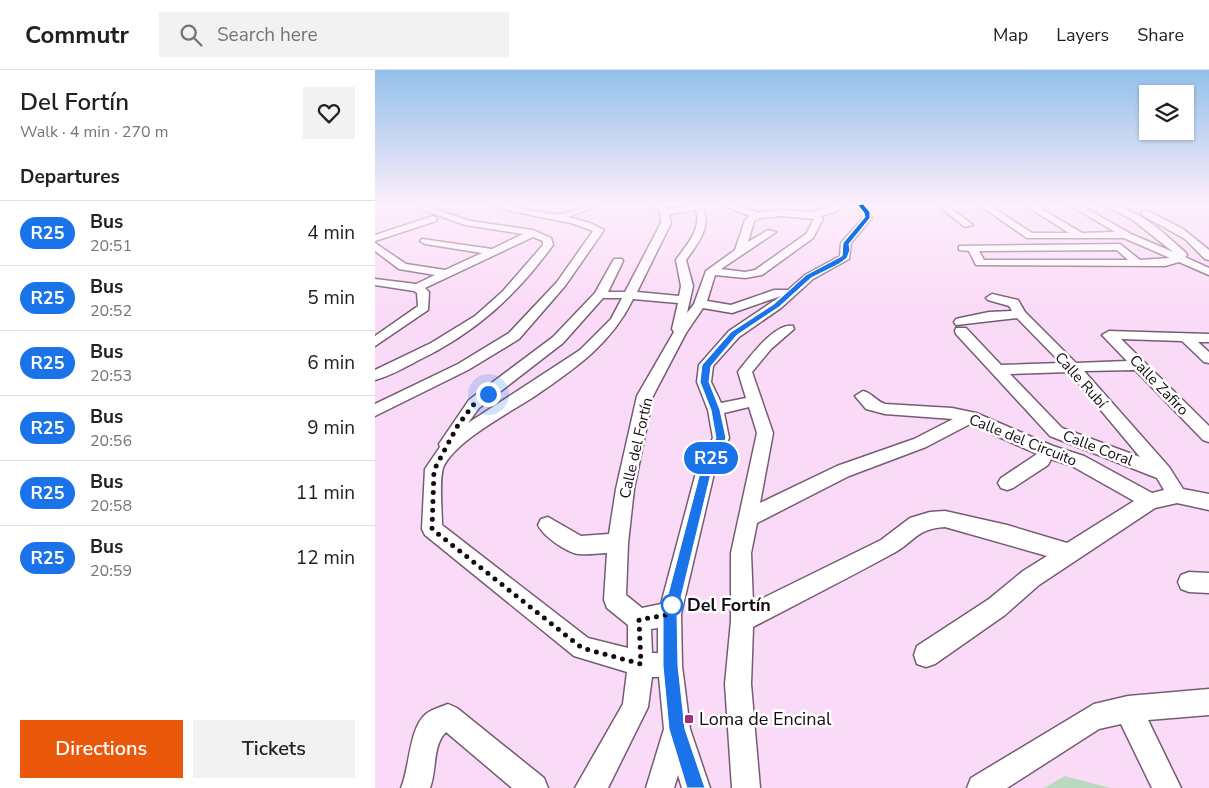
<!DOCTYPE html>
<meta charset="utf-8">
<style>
body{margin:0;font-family:"Nunito Sans",sans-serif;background:#f2f2f2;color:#202124;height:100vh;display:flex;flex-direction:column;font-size:19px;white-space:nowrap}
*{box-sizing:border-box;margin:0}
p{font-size:16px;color:#757577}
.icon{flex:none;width:28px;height:28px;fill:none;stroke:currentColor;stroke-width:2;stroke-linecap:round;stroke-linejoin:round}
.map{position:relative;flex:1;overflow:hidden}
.sheet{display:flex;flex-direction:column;background:#fff;width:375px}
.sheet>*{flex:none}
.badge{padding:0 10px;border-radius:16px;font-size:18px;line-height:32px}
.buttons{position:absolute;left:764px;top:15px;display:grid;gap:10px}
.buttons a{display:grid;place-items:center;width:55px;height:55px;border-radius:0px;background:#fff;box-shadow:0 1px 4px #0004;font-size:25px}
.you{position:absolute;width:25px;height:25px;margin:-12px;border:4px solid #fff;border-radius:50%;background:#1a73e8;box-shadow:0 0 0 8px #1a73e833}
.map>.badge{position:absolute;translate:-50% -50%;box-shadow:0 0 0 2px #fff}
h2{padding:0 20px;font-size:19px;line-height:45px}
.round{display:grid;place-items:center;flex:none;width:52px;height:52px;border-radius:0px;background:#f2f2f2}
.summary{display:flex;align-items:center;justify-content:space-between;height:85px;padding:0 20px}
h1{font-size:24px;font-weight:600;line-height:38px}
.cta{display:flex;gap:10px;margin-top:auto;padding:10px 20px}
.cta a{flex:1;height:58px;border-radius:0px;background:#ea580c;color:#fff;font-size:20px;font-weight:600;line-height:58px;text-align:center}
.cta a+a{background:#f2f2f2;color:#202124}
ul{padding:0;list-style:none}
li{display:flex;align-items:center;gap:15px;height:65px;padding:0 20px;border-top:1px solid #e0e0e0}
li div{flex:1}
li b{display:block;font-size:19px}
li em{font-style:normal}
li .badge{min-width:55px;font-weight:700;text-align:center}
header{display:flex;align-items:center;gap:30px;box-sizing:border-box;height:70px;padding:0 25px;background:#fff;border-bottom:1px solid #e0e0e0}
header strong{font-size:24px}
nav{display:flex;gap:28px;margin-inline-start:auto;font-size:18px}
.search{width:350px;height:45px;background:#f2f2f2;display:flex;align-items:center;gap:12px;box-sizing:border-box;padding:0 18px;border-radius:0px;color:#757577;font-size:19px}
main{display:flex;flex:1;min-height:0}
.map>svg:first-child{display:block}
</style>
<header>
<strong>Commutr</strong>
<div class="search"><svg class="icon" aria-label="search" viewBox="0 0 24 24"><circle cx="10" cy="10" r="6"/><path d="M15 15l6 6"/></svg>Search here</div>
<nav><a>Map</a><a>Layers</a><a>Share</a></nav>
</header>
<main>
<section class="sheet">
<div class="summary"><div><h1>Del Fortín</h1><p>Walk · 4 min · 270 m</p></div><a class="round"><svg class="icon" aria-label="heart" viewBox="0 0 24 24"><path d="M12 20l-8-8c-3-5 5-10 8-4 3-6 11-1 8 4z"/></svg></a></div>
<h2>Departures</h2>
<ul>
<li><span class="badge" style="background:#1a73e8;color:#fff">R25</span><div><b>Bus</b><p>20:51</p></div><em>4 min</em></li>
<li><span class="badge" style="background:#1a73e8;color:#fff">R25</span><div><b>Bus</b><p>20:52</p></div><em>5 min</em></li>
<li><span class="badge" style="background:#1a73e8;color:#fff">R25</span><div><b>Bus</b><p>20:53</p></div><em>6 min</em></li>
<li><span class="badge" style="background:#1a73e8;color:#fff">R25</span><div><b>Bus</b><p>20:56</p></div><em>9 min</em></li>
<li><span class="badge" style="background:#1a73e8;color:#fff">R25</span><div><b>Bus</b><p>20:58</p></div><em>11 min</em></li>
<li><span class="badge" style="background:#1a73e8;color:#fff">R25</span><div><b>Bus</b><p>20:59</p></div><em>12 min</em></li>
</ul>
<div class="cta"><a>Directions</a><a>Tickets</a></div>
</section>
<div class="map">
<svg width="834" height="718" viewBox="0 0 834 718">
<rect width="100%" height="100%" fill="#fadbf7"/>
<path fill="#bbd8c0" d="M690,706L735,718H669Z"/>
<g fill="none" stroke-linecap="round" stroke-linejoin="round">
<defs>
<path id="minor" d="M47,135L95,151L158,160L176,168L178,175C140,227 100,263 42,291C29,298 15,306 0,310V300L56,273L100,246L128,221L168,175V171L158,167L50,218L54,222L53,240L0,276V266L43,236L42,223L39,221L0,215V209L41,214L60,205L24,199L0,181V173L31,194L70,200L107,183L50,174L45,171L47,169L117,179L148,164L90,155L46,139Z
M120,135C141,135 161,144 182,144C194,145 208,135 223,135L193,147L215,153L229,160L190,216L144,269L93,300L0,346V334L83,294L134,263L182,212L218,161L196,153L136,141Z
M275,135H286L293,139L327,135C337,157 324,172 311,190L318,216L312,243L319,234L331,201L360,180L370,150L375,146L347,135H359L384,143L407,140L440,142L458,135H467L460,142L446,146L448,149L438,168L387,205L370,208L340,205L332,231L356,235L399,220H413L430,205L465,186L466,173L488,148L482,135H490L497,148L476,173L474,189L438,209L406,238L364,267L338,296L336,312L346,333L371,328L363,302L365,299C375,287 400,252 418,256L419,259L396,279L377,302L398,363L385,433L462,396L539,369L578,349L510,344L491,339L480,326L488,321C497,323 501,331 510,334L577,338L601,343L678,376L709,386L777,423L789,420L782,408L675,366L581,264L580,261L581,258H591L626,295L686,293L642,248L581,255L579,252L581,249L585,248L614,242L637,241L634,236L613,230L611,228L617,224L643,230L650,242L701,293L752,291L727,265L734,261L834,264V272H823L834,282V293L829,292L807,271L746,269L834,356V372L828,370L760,300L709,301L794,397L808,419L834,424V440L802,433L780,438L664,515L630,545L560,594L551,597L542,594L539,585L542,576L614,529L648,501L672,486L570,457C540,459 540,472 517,484C471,509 424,533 378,557L376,614L385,718H357L350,614L356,551V483L382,363L374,337L349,343L354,368L341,395L306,544L307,596L315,659L335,718H307L303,705L299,718H271L289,659L284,607H277L273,637L233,718H200L248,634L252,602L199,586L50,465L47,459L50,399L65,377L64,374L94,330L178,267L220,223L239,189H247L248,191L233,222H250L286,153L285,141ZM321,140C327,160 311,175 301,190L306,216L304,226L262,222L296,153L294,144ZM407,146L439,149L431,164L380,200L370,202L346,199L401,162L393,160L373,172L379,151L385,148ZM406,226L354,261L324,295L322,312L333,340L338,368L323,395L286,534L267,538L251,525L253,473L259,419L278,326L311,263L328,238L357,243ZM228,228H247L236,249L205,280L93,353L104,338L188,273ZM258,229L303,233L297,259L299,262L262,326L241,419L234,464L206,466L173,447L166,449L163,455C168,466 192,483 204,484C213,485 223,483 232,483L229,530L232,538L253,555V578L213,568L67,455C67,441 64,411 68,398C79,371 136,342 160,326C201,298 236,274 258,229ZM694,302L765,387L687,358L635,304ZM595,354L662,384L626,408L623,413L626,418L632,420L638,418L673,395L676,389L697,396L759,431L692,473L632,455L570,441L555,442L535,448L506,470L378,533L376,483L382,453L474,406L551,377ZM283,558V583H277L276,559Z
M562,135H571L598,155L590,157Z
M604,135H614L657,163H694L650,135H660L707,163L740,162L695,135H705L756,164L798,182L758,150L728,135C760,135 788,162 811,183L812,185L810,187L834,198V205L804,192L790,196L601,195L594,181L584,180V176L745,174L765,190L795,188L749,168H652ZM742,180L753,190H609L604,181Z
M767,141H773L808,159L834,180V190L830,189L810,169L767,145Z
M58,146L62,149L61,151L0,171V165Z
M814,502L834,503V523L814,522L806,519L803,512L806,505Z
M834,619V645L773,650L806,718H777L746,654L724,659L632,718H592L596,708L719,634L753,626Z
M73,634L82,638L169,708L173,718H137L71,662C57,676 62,700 55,718H26C35,697 34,658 51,644C57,639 66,637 73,634Z"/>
</defs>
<use href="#minor" stroke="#765c73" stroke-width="3"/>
<use href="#minor" fill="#fff" fill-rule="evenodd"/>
</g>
<linearGradient id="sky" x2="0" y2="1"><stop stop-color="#93bfea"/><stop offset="0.57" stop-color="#fdeffb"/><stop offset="1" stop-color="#fdeffb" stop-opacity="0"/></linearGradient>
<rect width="834" height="236" fill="url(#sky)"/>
<path fill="#1a73e8" stroke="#fff" d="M488,134L495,142V148L474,174L475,180L472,188L464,194L436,208L404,237L362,265L336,296L334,312L345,340L351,368L338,395L302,544L303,596L310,659L330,718H312L294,659L288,596V544L327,395L341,368L336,340L325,312L327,295L356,262L399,234L431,205L467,186L468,173L490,147L489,143L483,135Z"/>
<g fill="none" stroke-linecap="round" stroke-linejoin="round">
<path stroke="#140a13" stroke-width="5" stroke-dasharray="0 9" d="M113,324L99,334L83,355L59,400L57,459L207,578L266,594L264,550L295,544L297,535"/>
</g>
<circle fill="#fff" stroke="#1a73e8" stroke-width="2.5" cx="297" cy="535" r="10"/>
<rect fill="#a62a7e" stroke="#fff" stroke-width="2" x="309" y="644" width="10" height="10" rx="2.5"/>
<g text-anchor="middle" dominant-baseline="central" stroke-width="5" stroke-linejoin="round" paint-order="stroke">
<g font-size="15" fill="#140a13" stroke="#fff">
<text transform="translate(706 310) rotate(48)">Calle Rubí</text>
<text transform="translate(784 315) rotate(46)">Calle Zafiro</text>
<text transform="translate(648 370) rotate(22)">Calle del Circuito</text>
<text transform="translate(261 378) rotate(-77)">Calle del Fortín</text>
<text transform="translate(723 378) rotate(21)">Calle Coral</text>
</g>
<g font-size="18" font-weight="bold" fill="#140a13" stroke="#fff" text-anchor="start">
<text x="312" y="535">Del Fortín</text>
</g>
<g font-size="18" fill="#140a13" stroke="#fff" text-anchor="start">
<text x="324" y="649">Loma de Encinal</text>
</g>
</g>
</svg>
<div class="buttons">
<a><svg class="icon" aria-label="layers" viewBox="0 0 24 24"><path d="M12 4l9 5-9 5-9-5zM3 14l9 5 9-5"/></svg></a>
</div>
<div class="you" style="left:113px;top:324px"></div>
<b class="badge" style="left:336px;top:388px;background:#1a73e8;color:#fff">R25</b>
</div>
</main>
